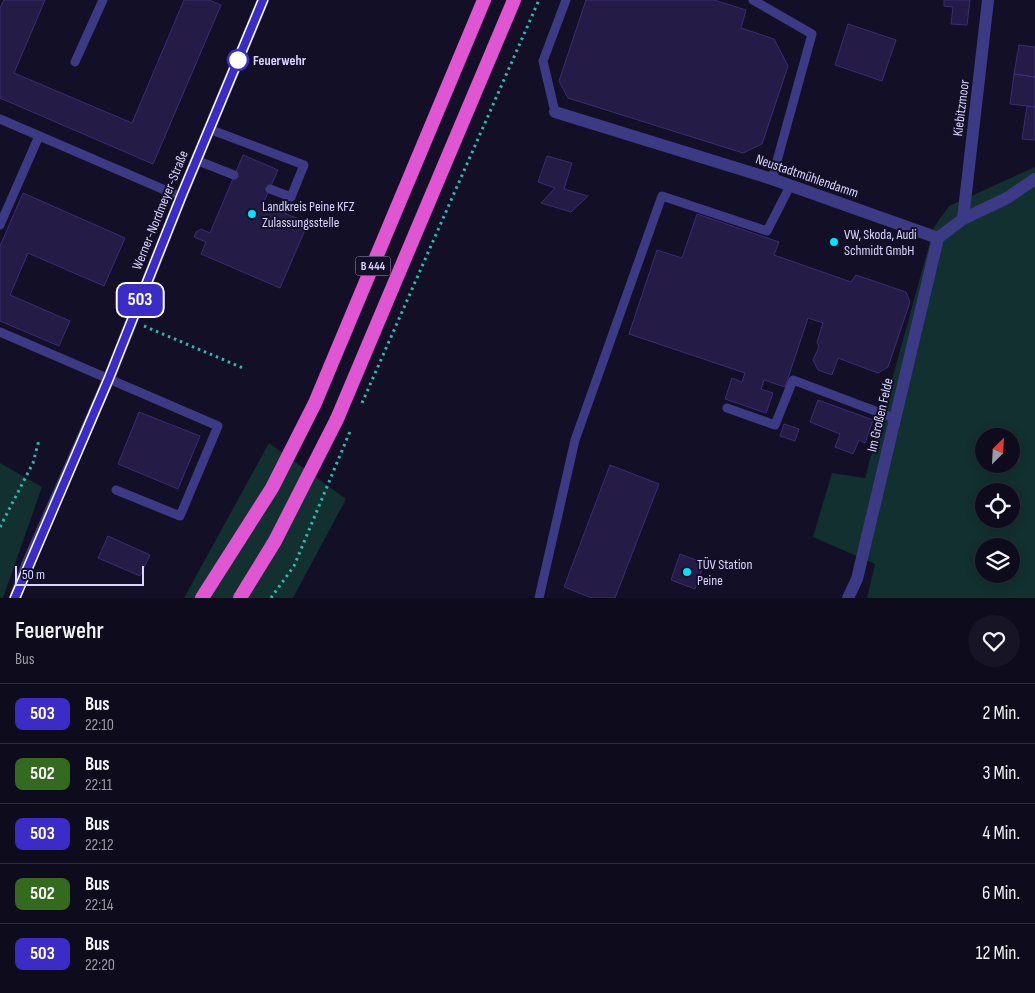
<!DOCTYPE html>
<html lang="de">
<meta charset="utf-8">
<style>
body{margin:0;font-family:"Sofia Sans Condensed",sans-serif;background:#171425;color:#f1f3f6;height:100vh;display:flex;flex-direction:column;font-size:19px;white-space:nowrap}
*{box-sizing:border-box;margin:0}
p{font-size:16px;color:#9b9ba3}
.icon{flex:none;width:28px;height:28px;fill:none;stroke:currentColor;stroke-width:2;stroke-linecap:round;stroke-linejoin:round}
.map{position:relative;height:598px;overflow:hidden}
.details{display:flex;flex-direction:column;background:#0e0b1c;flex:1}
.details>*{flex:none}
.badge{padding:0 10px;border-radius:8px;font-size:18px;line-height:32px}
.needle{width:32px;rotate:24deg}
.fabs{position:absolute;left:975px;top:428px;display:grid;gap:10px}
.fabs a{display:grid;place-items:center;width:45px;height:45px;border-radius:50%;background:#0e0b1c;box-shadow:0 2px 12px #0003,0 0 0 1px #2e2b3b;font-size:25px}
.scale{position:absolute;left:15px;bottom:12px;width:129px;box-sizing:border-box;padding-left:5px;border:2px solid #d9d4ff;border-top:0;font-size:14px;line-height:18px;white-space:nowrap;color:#d9d4ff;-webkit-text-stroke:4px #130f26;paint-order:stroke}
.map>.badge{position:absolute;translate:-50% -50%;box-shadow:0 0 0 2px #fff}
.round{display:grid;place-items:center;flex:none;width:52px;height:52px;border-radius:26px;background:#171425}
.head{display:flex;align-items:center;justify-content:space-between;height:85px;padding:0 15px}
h1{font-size:24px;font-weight:600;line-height:38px}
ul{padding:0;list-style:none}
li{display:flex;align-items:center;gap:15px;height:60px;padding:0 15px;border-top:1px solid #2e2b3b}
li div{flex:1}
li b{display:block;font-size:19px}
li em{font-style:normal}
li .badge{min-width:55px;font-weight:700;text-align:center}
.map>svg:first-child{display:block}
</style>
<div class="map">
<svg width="1035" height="598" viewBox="0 0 1035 598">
<rect width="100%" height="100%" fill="#130f26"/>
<path fill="#12302f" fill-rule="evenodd" d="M1035,167V598H867L875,564L813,537L832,473L865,478L934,227L949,206ZM984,436H1011V464H984ZM984,491H1011V519H984ZM984,546H1011V574H984Z
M269,443L346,499L293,598H184Z
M0,463L42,487L3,598H0Z"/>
<path fill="#241b47" stroke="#3b2d73" d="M4,0H45L14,73L132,123L184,0H209L221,5L153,164L0,98V8Z
M586,0H714L746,10L741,28L774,39L788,66L762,144L743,153L568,98L559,81Z
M944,0H970L967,25L951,24L953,7L944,6Z
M848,24L896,40L882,81L835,65Z
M1019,45L1035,47V77L1014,74Z
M1014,74L1035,77V107L1010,104Z
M1027,106L1035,107V140L1022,139Z
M243,155L278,170L263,204L308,223L280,288L201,254L206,242L194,237L196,232L201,229L210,233Z
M547,156L572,163L564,189L588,196L571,212L541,203L555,188L538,182Z
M23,193L125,238L104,286L28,253L10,295L70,321L59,346L0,321V246Z
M697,214L779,242L774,255L851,282L856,275L906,292L910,302L888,367L878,373L838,358L832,375L818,370L813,360L819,347L817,342L823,323L808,318L785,387L764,380L761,389L773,393L766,413L725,399L732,378L742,382L745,373L629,334L657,250L682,258Z
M818,400L873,420L865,443L859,440L853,454L835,447L840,434L810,422Z
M139,412L200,436L178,489L118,464Z
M784,424L799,429L795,441L780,436Z
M610,465L659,484L615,598H592L564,587Z
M108,536L150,555L140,576L98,558Z
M680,554L704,563L695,589L671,580Z"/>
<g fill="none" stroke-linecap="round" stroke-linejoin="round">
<path stroke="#2fb8b0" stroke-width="3" stroke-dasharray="2.5 4" stroke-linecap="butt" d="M144,326L243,368
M362,403L539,0
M0,527L33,463L39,440
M271,598L294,566L351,429"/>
<path stroke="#3d3a85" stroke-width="9" d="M753,0L812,34L772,179
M75,62L103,0
M555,112L543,61L566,0
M0,119L181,197
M209,129L304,165L291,197L270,189
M196,160L234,175
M0,225L39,136
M0,332L218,426L180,516L116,490
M727,408L775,425L793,380L894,418
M539,598L575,440L662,196L767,231L790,186"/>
<path stroke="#3d3a85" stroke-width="12" d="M555,112L772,179L938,238L963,219L1007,198L1035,179
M963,219L988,0
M15,598L27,565L109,378L181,197L263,0
M848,598L857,579L938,238"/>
<path stroke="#e055d1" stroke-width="14" d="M202,598L272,488L315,403L484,0
M240,598L275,541L337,419L514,0"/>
</g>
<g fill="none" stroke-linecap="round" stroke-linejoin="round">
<defs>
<path id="line" d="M15,598L109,378L181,197L263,0"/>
</defs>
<use href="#line" stroke="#fff" stroke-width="11"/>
<use href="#line" stroke="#3c2cc7" stroke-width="8"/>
</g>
<circle fill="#fff" stroke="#3c2cc7" stroke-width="2.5" cx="238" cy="60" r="10"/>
<g fill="#00e5ff" stroke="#130f26" stroke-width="2">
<circle cx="252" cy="214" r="5"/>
<circle cx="834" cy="242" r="5"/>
<circle cx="687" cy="572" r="5"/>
</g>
<g text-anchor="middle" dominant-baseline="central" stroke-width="4" stroke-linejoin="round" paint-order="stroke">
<rect fill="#130f26" stroke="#9e99be" stroke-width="1" x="355.5" y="256.5" width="35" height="19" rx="4"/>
<g font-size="12" font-weight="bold" fill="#d9d4ff">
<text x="373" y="266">B 444</text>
</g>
<g font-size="14" font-weight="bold" fill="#d9d4ff" stroke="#130f26" text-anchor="start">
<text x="253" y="60">Feuerwehr</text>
</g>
<g font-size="14" fill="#d9d4ff" stroke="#130f26">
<text transform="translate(961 108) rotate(-83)">Kiebitzmoor</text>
<text transform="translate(807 176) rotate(19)">Neustadtmühlendamm</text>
<text transform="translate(160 210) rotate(-68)">Werner-Nordmeyer-Straße</text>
<text transform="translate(880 415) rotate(-77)">Im Großen Felde</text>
</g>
<g font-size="14" fill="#d9d4ff" stroke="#130f26" text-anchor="start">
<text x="262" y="206">Landkreis Peine KFZ<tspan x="262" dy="16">Zulassungsstelle</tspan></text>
<text x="844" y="234">VW, Skoda, Audi<tspan x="844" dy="16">Schmidt GmbH</tspan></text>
<text x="697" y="564">TÜV Station<tspan x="697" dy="16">Peine</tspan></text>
</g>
</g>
</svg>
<div class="fabs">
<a><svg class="needle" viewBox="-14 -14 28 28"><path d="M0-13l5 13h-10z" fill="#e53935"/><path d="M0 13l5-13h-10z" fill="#9b9ba3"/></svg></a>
<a><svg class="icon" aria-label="locate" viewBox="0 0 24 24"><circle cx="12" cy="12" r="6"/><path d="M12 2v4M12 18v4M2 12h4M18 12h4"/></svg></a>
<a><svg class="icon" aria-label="layers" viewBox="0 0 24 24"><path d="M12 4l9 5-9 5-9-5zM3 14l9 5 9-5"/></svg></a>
</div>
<div class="scale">50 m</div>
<b class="badge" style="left:140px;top:300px;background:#3c2cc7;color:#fff">503</b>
</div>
<section class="details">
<div class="head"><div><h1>Feuerwehr</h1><p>Bus</p></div><a class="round"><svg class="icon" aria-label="heart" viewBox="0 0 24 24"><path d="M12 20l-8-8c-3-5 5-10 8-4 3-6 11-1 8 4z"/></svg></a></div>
<ul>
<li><span class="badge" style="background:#3c2cc7;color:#fff">503</span><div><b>Bus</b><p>22:10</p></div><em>2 Min.</em></li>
<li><span class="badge" style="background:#336a1d;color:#fff">502</span><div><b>Bus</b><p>22:11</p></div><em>3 Min.</em></li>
<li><span class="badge" style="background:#3c2cc7;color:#fff">503</span><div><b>Bus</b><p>22:12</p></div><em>4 Min.</em></li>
<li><span class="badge" style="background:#336a1d;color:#fff">502</span><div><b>Bus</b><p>22:14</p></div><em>6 Min.</em></li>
<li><span class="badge" style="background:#3c2cc7;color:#fff">503</span><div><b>Bus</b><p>22:20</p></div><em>12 Min.</em></li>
</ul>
</section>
